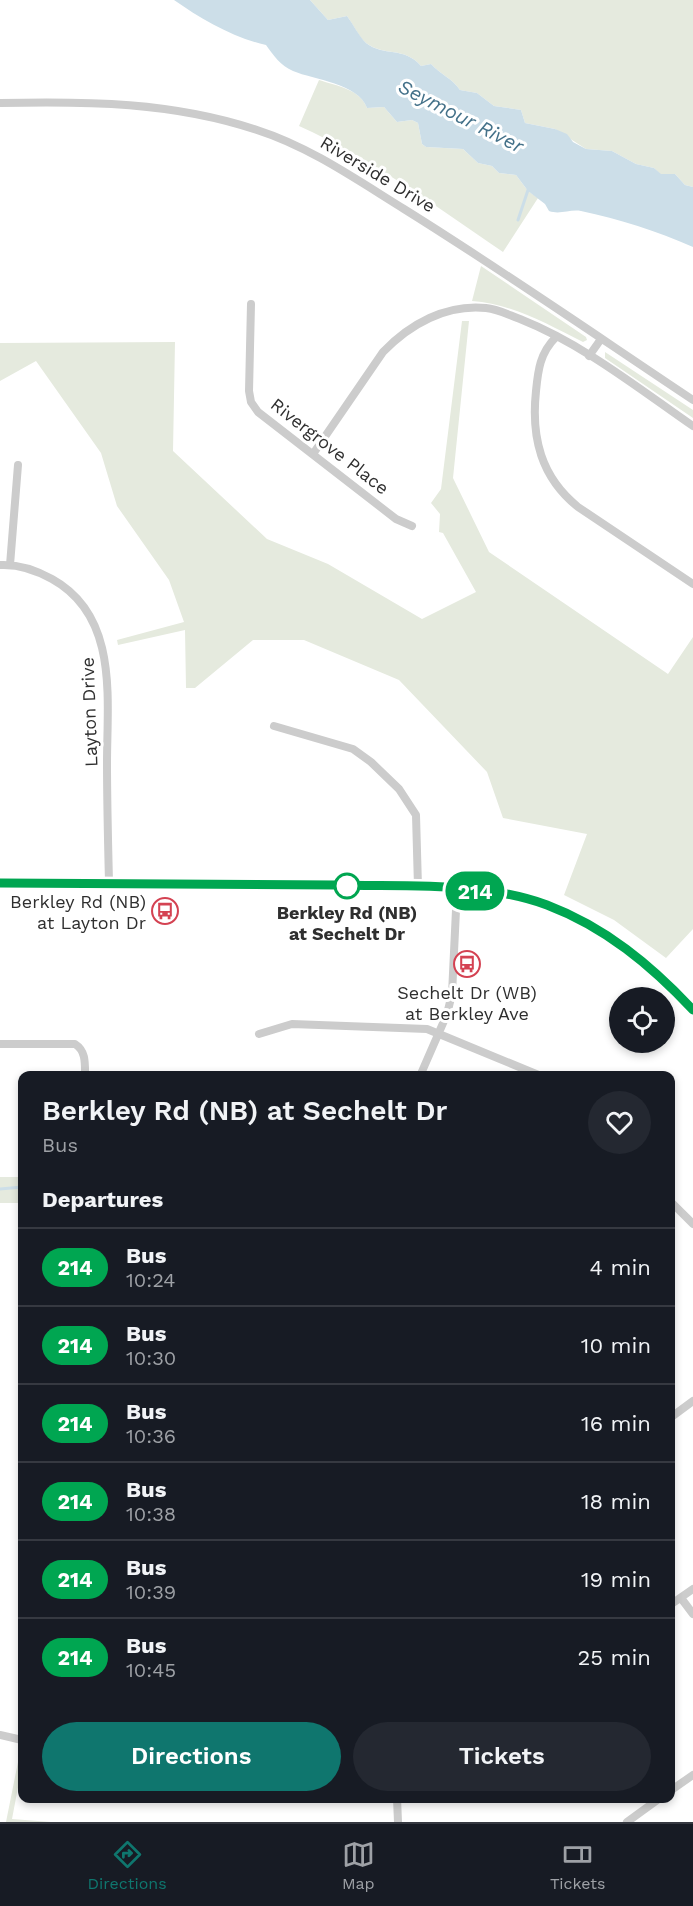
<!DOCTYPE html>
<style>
body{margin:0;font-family:"Work Sans",sans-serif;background:#242831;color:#f1f3f6;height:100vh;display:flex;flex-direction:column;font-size:22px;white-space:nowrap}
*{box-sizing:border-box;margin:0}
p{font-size:20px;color:#9ea1a6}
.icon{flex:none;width:33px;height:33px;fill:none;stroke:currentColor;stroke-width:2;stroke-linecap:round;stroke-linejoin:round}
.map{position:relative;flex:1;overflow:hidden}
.details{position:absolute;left:18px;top:1071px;width:657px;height:732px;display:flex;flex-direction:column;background:#171b24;border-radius:12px;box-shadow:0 3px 9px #0003}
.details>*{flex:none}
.badge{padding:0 12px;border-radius:20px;font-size:21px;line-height:39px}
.tools{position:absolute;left:609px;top:987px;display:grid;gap:12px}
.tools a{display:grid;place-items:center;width:66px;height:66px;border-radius:50%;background:#171b24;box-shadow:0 3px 9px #0003;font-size:30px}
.map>.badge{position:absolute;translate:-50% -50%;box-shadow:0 0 0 3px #fff}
h2{padding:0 24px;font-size:22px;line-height:54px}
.round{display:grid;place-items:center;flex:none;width:63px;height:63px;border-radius:32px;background:#242831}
.summary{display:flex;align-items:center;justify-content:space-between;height:102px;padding:0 24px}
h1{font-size:28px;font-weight:600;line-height:45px}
.primary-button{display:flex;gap:12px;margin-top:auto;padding:12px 24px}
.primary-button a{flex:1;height:69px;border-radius:36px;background:#0f766e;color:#fff;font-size:24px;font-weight:600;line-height:69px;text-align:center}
.primary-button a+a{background:#242831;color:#f1f3f6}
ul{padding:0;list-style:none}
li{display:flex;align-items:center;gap:18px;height:78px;padding:0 24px;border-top:2px solid #363941}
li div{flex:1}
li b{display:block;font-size:22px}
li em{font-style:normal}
li .badge{min-width:66px;font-weight:700;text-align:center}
.tab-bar{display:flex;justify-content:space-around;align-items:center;height:84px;border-top:2px solid #363941;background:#171b24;font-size:16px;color:#9ea1a6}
.tab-bar a{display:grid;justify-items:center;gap:3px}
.tab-bar .on{color:#0f766e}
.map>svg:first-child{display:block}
</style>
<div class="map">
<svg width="693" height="1822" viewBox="0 0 693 1822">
<rect width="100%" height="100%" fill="#fff"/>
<path fill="#e5eade" d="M310,0H693V187L685,185L675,174H660L654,168L636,164L612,151L586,149L555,129L525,123L521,110L494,106L477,93L460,90C453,79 440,74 431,64L421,66C404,46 385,57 366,43C359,37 353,24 347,16L328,20Z
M319,80C337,86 360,89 367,108L384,107L397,122L412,120L418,123L422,144L426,147L463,149L478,163L492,166L499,173L516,175L528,191L538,198L503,252C437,207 372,159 299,126Z
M481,266L586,337L587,340L583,342C547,324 513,304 472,301Z
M462,321H469L453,478L489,552L668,674L693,637V929L666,958L614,920L564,895L587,834L503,818L487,772L399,680L304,640H253L195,688H186L185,630L118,645L117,640L184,622L169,580L117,506L101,453L36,361L0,381V343L175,342L173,451L267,539L328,564L422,619L476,592L443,533L439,532L440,514L431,503L441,489Z
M605,352L693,410V418L605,358Z
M0,1177H22V1203H0Z
M19,1757H22V1766L12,1819L51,1822H6Z"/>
<path fill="#ccdee8" d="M174,0H310L328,20L347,16C353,24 359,36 366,43C384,57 404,46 421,66L431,64C440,74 453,79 460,90L477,93L494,106L521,110L525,123L555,129L567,134L573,142L586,149L612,151L636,164L654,168L661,174H675L685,185L693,187V247C657,231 619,219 581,211C570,209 560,215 549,211L545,204L528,191L516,175L499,173L492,166L478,163L463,149L426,147L422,144L418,123L412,120L397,122L384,107L367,108C358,83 314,80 293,71C281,66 273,55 266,45C234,38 201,19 174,0Z"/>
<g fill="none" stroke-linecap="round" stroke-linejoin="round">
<path stroke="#ccdee8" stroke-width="3" d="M518,220L529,187
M0,1189L22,1187"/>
<path stroke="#ccc" stroke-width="8" d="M0,103C87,101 173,102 257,130C310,147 357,180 404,209C502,270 597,336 693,400
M251,304L249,391L251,402L258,412L396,519L412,526
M556,337C540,353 538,370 536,391C531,438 541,477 578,507L693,584
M589,356L601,339
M313,454L383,352C410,324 446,304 486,308C498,309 509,315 520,319C583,344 638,388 693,426
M0,565C19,564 36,570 52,579C119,616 107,699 107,763C107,802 108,842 109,882
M10,565L18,465
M274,726L353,749L371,762L399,789L416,815L418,887
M0,883C113,882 227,883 340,886C407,887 483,881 547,905C605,927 651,965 693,1010
M259,1034L292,1024L427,1029L541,1076
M0,1044H75C86,1051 85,1063 85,1076
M420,1076L447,1014L452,994L457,889
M670,1201L693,1224
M670,1418L693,1401
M681,1598L693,1614
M670,1605L693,1589
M0,1735L22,1740
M670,1791L693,1775
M397,1798L398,1822
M627,1822L660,1798"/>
</g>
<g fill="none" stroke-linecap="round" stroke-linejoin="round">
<defs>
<path id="line" d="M0,883C112,883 224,884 336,885C404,887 482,881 547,905C605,927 651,965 693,1010"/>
</defs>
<use href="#line" stroke="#fff" stroke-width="14"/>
<use href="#line" stroke="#00a651" stroke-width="9"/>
</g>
<defs>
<symbol id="bus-ring" viewBox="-11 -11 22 22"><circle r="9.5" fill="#fff" stroke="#d44252" stroke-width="1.5"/><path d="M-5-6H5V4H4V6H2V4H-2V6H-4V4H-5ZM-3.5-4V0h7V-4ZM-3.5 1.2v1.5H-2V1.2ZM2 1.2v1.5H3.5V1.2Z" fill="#d44252"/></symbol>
</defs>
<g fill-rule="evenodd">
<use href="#bus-ring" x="150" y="896" width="30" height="30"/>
<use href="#bus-ring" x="452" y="949" width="30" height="30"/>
</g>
<circle fill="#fff" stroke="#00a651" stroke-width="3" cx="347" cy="886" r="12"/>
<g text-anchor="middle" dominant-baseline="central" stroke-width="6" stroke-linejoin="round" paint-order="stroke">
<g font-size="18" fill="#2f2f2f" stroke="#fff">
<text transform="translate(378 174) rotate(31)">Riverside Drive</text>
<text transform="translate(330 446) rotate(38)">Rivergrove Place</text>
<text transform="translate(89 712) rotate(-92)">Layton Drive</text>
</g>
<g font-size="18" fill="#2f2f2f" stroke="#fff" text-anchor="end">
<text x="146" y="901">Berkley Rd (NB)<tspan x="146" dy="21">at Layton Dr</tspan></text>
<text x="467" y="992" text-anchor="middle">Sechelt Dr (WB)<tspan x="467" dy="21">at Berkley Ave</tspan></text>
</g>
<g font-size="18" font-weight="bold" fill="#2f2f2f" stroke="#fff">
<text x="347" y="912">Berkley Rd (NB)<tspan x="347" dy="21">at Sechelt Dr</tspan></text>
</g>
<g font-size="20" font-style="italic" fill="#447189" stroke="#fff">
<text transform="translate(461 116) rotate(27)">Seymour River</text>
</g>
</g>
</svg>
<div class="tools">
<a><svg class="icon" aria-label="locate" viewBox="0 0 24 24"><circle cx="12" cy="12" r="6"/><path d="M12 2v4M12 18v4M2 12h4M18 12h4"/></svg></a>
</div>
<b class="badge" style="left:475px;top:891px;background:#00a651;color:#fff">214</b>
<section class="details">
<div class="summary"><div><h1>Berkley Rd (NB) at Sechelt Dr</h1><p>Bus</p></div><a class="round"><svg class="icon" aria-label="heart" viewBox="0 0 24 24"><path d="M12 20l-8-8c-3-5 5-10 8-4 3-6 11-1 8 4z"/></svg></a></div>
<h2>Departures</h2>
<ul>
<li><span class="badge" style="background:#00a651;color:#fff">214</span><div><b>Bus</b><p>10:24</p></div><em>4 min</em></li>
<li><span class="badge" style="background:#00a651;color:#fff">214</span><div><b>Bus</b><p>10:30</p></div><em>10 min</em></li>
<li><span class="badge" style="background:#00a651;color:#fff">214</span><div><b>Bus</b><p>10:36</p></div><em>16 min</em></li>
<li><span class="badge" style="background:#00a651;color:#fff">214</span><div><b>Bus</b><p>10:38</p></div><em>18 min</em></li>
<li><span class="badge" style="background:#00a651;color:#fff">214</span><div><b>Bus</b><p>10:39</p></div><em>19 min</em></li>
<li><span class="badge" style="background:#00a651;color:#fff">214</span><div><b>Bus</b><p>10:45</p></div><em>25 min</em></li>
</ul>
<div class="primary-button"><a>Directions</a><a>Tickets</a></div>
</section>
</div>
<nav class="tab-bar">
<a class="on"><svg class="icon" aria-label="directions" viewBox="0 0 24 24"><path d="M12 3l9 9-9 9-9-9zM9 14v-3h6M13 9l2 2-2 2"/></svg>Directions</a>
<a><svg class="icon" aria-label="map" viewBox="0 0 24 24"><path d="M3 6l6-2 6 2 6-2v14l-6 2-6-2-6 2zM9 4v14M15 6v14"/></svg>Map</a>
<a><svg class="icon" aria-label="tickets" viewBox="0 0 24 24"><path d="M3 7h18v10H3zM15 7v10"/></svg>Tickets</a>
</nav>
